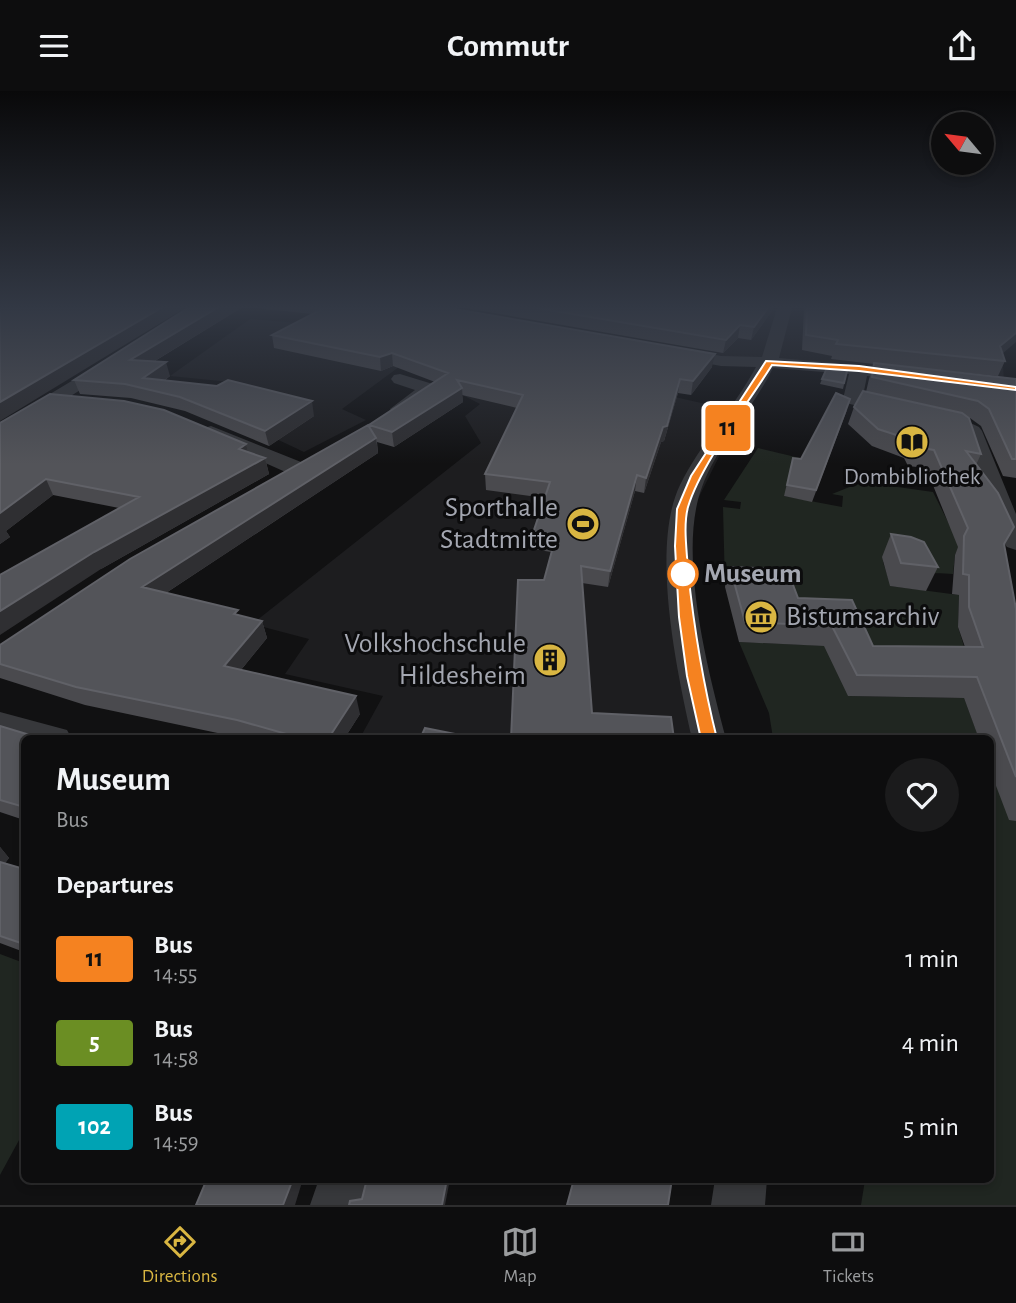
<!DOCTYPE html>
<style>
body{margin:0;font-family:"Alegreya Sans",sans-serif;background:#1b1b1c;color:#f1f3f6;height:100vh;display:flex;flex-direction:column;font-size:26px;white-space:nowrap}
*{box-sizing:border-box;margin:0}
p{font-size:23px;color:#9a9c9e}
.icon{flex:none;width:38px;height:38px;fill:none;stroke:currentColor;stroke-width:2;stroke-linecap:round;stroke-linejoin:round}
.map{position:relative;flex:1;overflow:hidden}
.sheet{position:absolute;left:21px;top:644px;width:973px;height:448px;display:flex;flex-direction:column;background:#0d0d0e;border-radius:10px;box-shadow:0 4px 10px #0003,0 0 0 2px #2d2d2e}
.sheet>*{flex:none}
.badge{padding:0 14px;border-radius:5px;font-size:24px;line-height:46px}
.needle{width:46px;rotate:299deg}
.fabs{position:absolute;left:931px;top:21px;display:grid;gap:14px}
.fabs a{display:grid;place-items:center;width:63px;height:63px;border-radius:50%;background:#0d0d0e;box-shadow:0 4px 10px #0003,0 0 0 2px #2d2d2e;font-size:35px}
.map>.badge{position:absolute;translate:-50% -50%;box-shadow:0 0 0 4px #fff}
h2{padding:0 35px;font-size:26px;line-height:63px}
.round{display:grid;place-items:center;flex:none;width:74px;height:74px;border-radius:37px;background:#1b1b1c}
.headline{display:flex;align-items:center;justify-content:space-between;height:119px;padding:0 35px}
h1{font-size:33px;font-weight:700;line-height:52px}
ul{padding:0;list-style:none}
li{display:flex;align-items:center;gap:21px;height:84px;padding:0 35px}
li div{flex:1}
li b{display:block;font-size:26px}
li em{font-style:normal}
li .badge{min-width:77px;font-weight:700;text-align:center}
header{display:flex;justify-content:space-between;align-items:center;height:91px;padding:0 35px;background:#0d0d0e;font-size:32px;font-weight:700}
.tabs{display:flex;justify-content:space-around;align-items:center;height:98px;border-top:2px solid #2d2d2e;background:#0d0d0e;font-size:19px;color:#9a9c9e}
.tabs a{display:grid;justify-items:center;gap:4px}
.tabs .selected{color:#d9b642}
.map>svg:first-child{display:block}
</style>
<header><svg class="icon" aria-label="menu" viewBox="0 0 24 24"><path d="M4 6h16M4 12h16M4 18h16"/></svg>Commutr<svg class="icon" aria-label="share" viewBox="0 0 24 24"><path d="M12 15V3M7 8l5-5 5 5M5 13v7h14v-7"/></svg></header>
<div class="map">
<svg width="1016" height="1114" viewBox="0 0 1016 1114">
<rect width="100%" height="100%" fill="#111112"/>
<path fill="#1d1d1f" d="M497,217H868L1003,273L1004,291L721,269L483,226Z
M250,228L357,237L430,253L342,318L366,329L304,361L204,314L230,291L170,285Z
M443,294H622L741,321L697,410L688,455L692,526L716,647H360L383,605L285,583L309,548L252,533L481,352L465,325L480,313Z"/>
<path fill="#202621" d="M758,357L804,368L784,405L842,416L843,405L832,403L862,391L933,401L950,435L965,441L955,464L953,483C942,482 930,483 919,480C905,477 899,462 883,471L891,495L959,504L958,536L971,578L848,605L964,607L979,647H773L769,622L739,551L854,556L791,527L781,498L725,496L723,416L740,418L741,411L724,409Z
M991,679L1016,730V1114H861L865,1089L990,1088Z
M0,863L24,872V1040L0,1084Z"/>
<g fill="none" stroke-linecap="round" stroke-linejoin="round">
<path fill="#37383b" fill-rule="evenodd" d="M777,217H792L779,267L913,279L922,284L913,289L867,285L863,305L905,315L908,319L905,323L898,325L846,312L843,308L849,283L773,277C753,318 718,353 702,396C677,462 708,580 726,648H692C677,581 650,456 680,394C701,352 734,317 756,276L721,275L667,265L665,261L673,256L721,265L762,266Z
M110,267L116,268L119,272L116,276L7,346L0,348V333Z
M400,283L436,294L438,298L407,322H393L390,318L415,299L394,292L391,288L394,284Z
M960,327L979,336L982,340L1016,423V459L1007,456L1003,451L978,389L963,343L950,333L953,329Z
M211,335L306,373L309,378L306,383H290L204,345L201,341L204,337Z
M0,621L67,639L72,648H24V653L0,647Z
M319,1088H371L364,1114H310Z
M715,1088H767L765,1114H711Z"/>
</g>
<path fill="#4a4a4e" d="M188,217H241L155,270L170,285L164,290L314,325L269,355L185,320L131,307L80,303L74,289Z
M256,217H449L712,276L691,304L678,302L664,350L661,351L644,402L635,400L608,496L582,492L511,648L544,489L551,461L533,458V442L545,407L486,399L485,383L517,317L462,304L463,311L394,356L377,351L378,362L166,502L240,525L262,530L267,547L241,579L360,623L344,648H246L85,614L0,587V554L369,336V334L435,291L393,275L381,280L274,257L272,244L313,223Z
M465,217H774L751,249L738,247L723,262Z
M804,217H1016L1002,263L1005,270L998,285L929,278L1016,288V387L1003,385L981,335L970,327L968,326L981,363L976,374L1004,453L1016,518V730L1009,729L990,679V648H979L964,607L848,605L824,555L739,551L725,496L730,476L798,507L873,555L965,556L958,536L959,504L952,503L955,464L958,456L926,377L908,375L904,367L872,355L848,333L854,316L866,301L869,288L874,273L831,268L832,265L802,259Z
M847,280L843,298L820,293L822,288Z
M847,319L812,411L784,405L793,367L801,368Z
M0,332L246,353L248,361L265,367L269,383L101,478L119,417L53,404L6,440L10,446L0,453Z
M891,443L938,476L926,500L890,495L882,466Z
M0,635L24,648V729L0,721Z
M0,756L9,767L5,772L24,778V861L0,852Z"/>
<path fill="#2f2f32" d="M161,217H185L0,330V311Z
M217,217H241L135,282L130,269Z
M768,217H774L751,249L754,236Z
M740,234L738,247L723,262L726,249Z
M1016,242V251L995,269L1000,255Z
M392,262L393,275L381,280L380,266Z
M715,263L712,276L691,304L693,290Z
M166,271L170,285L151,299L143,287Z
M680,288L678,302L664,350L661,351L644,402L646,387Z
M462,297L463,311L394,356L392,341Z
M312,310L314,325L269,355L265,340Z
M376,347L378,362L149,513L142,496Z
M246,353L250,368L239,358Z
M265,367L269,383L101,478L0,544V520L94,461Z
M637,384L635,400L608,496L610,480Z
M46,388L53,404L6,440L10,446L0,453V422Z
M262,530L267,547L230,592L224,575Z
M356,605L360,623L344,648H328Z
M0,756L9,767L0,779Z
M293,1088H303L295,1114H283Z
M447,1088H450L445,1114H442Z"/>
<path fill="#535459" stroke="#606167" stroke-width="2" d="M0,217H161L0,311Z
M188,217H217L130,269L166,271L143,287L217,295L228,289L312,310L265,340L180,306L125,293L74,289Z
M324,217H449L715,263L693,290L680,288L667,335L663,336L646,387L637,384L610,480L581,475L592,622L671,626L674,648H511L518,489H544L556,445L533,442L550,391L485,383L523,304L457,289L462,297L392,341L369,334L448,282L392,262L380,266L272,244Z
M537,217H768L754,236L740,234L726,249Z
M807,217H1016V242L1000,255L1005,270L836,253L838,249L806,244Z
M874,272L1016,288V368H1012L989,318L978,310L872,286Z
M826,279L847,280L844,292L822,288Z
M863,300L962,322L969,327L981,363L966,360L998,402L1014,436L1004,453L1016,518V686L977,586L857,584L832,535L745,531L730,476L787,478L798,507L852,509L873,555L983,556L969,516V484L963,483L964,445L968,437L934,359L916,356L912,349L878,338L854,316Z
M836,302L850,308L816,399L787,394L793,367L801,368Z
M50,303L124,310L164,319L246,353L239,358L265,367L94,461L0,520V484L139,406L46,388L0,422V332Z
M368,334L376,347L142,496L238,519L234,523L262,530L224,575L356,605L328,648H304L237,629L76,596L0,573V554L130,468Z
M891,443L911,446L924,451L938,476L901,472Z
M0,635L43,648H24V716L0,709Z
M425,637L480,648H420Z
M0,771L24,778V853L0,845Z
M207,1088H293L283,1114H196Z
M367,1088H447L442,1114H349L350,1110L362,1108Z
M574,1088H672L668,1114H567Z"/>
<linearGradient id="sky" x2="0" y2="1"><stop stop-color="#09090a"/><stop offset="0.58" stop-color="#323844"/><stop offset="1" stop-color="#323844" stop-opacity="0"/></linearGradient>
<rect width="1016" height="373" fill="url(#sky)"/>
<path fill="#f58220" stroke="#fff" stroke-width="2" d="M766,270L859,275L1016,296V299L859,280L772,274C747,314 701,373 688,416C683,435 687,460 688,480C694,537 703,592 717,648L709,653L701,648L687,585L679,526L675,455L677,418L691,385Z"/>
<defs>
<symbol id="library-disc" viewBox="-11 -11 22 22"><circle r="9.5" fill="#d9b642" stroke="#0c0c0d"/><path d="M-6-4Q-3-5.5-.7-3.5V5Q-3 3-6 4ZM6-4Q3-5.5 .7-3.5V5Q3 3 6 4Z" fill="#111"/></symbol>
<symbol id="stadium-disc" viewBox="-11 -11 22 22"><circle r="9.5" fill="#d9b642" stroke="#0c0c0d"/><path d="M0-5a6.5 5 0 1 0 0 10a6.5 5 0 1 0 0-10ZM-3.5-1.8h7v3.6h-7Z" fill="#111"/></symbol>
<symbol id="museum-disc" viewBox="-11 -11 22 22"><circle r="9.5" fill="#d9b642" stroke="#0c0c0d"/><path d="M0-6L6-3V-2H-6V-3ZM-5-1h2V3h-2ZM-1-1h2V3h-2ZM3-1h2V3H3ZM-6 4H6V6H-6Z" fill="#111"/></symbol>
<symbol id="building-disc" viewBox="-11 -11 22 22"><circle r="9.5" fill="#d9b642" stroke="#0c0c0d"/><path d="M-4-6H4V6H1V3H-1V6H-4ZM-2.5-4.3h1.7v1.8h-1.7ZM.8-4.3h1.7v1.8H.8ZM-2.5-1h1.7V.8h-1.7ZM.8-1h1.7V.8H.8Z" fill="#111"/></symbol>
</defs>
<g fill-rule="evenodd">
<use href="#library-disc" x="893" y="332" width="38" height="38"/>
<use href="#stadium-disc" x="564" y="414" width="38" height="38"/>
<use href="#museum-disc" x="742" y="507" width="38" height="38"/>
<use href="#building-disc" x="531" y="550" width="38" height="38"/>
</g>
<circle fill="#fff" stroke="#f58220" stroke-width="3.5" cx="683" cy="483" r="14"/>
<g text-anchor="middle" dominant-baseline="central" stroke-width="6" stroke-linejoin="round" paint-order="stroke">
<g font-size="23" fill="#a4a7b1" stroke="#0c0c0d">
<text x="912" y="386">Dombibliothek</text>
</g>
<g font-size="28" fill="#a4a7b1" stroke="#0c0c0d" text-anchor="end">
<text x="558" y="417">Sporthalle<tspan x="558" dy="32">Stadtmitte</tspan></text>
<text x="786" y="526" text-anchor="start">Bistumsarchiv</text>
<text x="526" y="553">Volkshochschule<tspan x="526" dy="32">Hildesheim</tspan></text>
</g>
<g font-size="28" font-weight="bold" fill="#a4a7b1" stroke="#0c0c0d" text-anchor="start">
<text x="704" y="483">Museum</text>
</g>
</g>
</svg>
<div class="fabs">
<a><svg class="needle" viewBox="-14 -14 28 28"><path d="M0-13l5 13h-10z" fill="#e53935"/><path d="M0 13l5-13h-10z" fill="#9a9c9e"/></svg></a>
</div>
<b class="badge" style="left:728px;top:337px;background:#f58220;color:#111">11</b>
<section class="sheet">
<div class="headline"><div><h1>Museum</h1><p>Bus</p></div><a class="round"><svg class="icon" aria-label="heart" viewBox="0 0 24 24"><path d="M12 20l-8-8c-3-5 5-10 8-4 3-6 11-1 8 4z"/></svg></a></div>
<h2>Departures</h2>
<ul>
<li><span class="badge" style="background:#f58220;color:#111">11</span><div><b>Bus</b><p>14:55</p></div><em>1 min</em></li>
<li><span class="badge" style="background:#6b8e23;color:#fff">5</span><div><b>Bus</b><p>14:58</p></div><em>4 min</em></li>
<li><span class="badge" style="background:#00a3b4;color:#fff">102</span><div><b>Bus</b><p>14:59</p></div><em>5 min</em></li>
</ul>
</section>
</div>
<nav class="tabs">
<a class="selected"><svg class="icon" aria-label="directions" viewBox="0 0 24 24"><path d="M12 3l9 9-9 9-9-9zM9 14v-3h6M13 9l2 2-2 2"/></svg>Directions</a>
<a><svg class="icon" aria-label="map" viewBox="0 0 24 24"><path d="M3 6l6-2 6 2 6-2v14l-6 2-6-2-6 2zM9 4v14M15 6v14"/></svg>Map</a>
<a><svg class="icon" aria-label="tickets" viewBox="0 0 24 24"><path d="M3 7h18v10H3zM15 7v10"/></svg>Tickets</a>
</nav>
